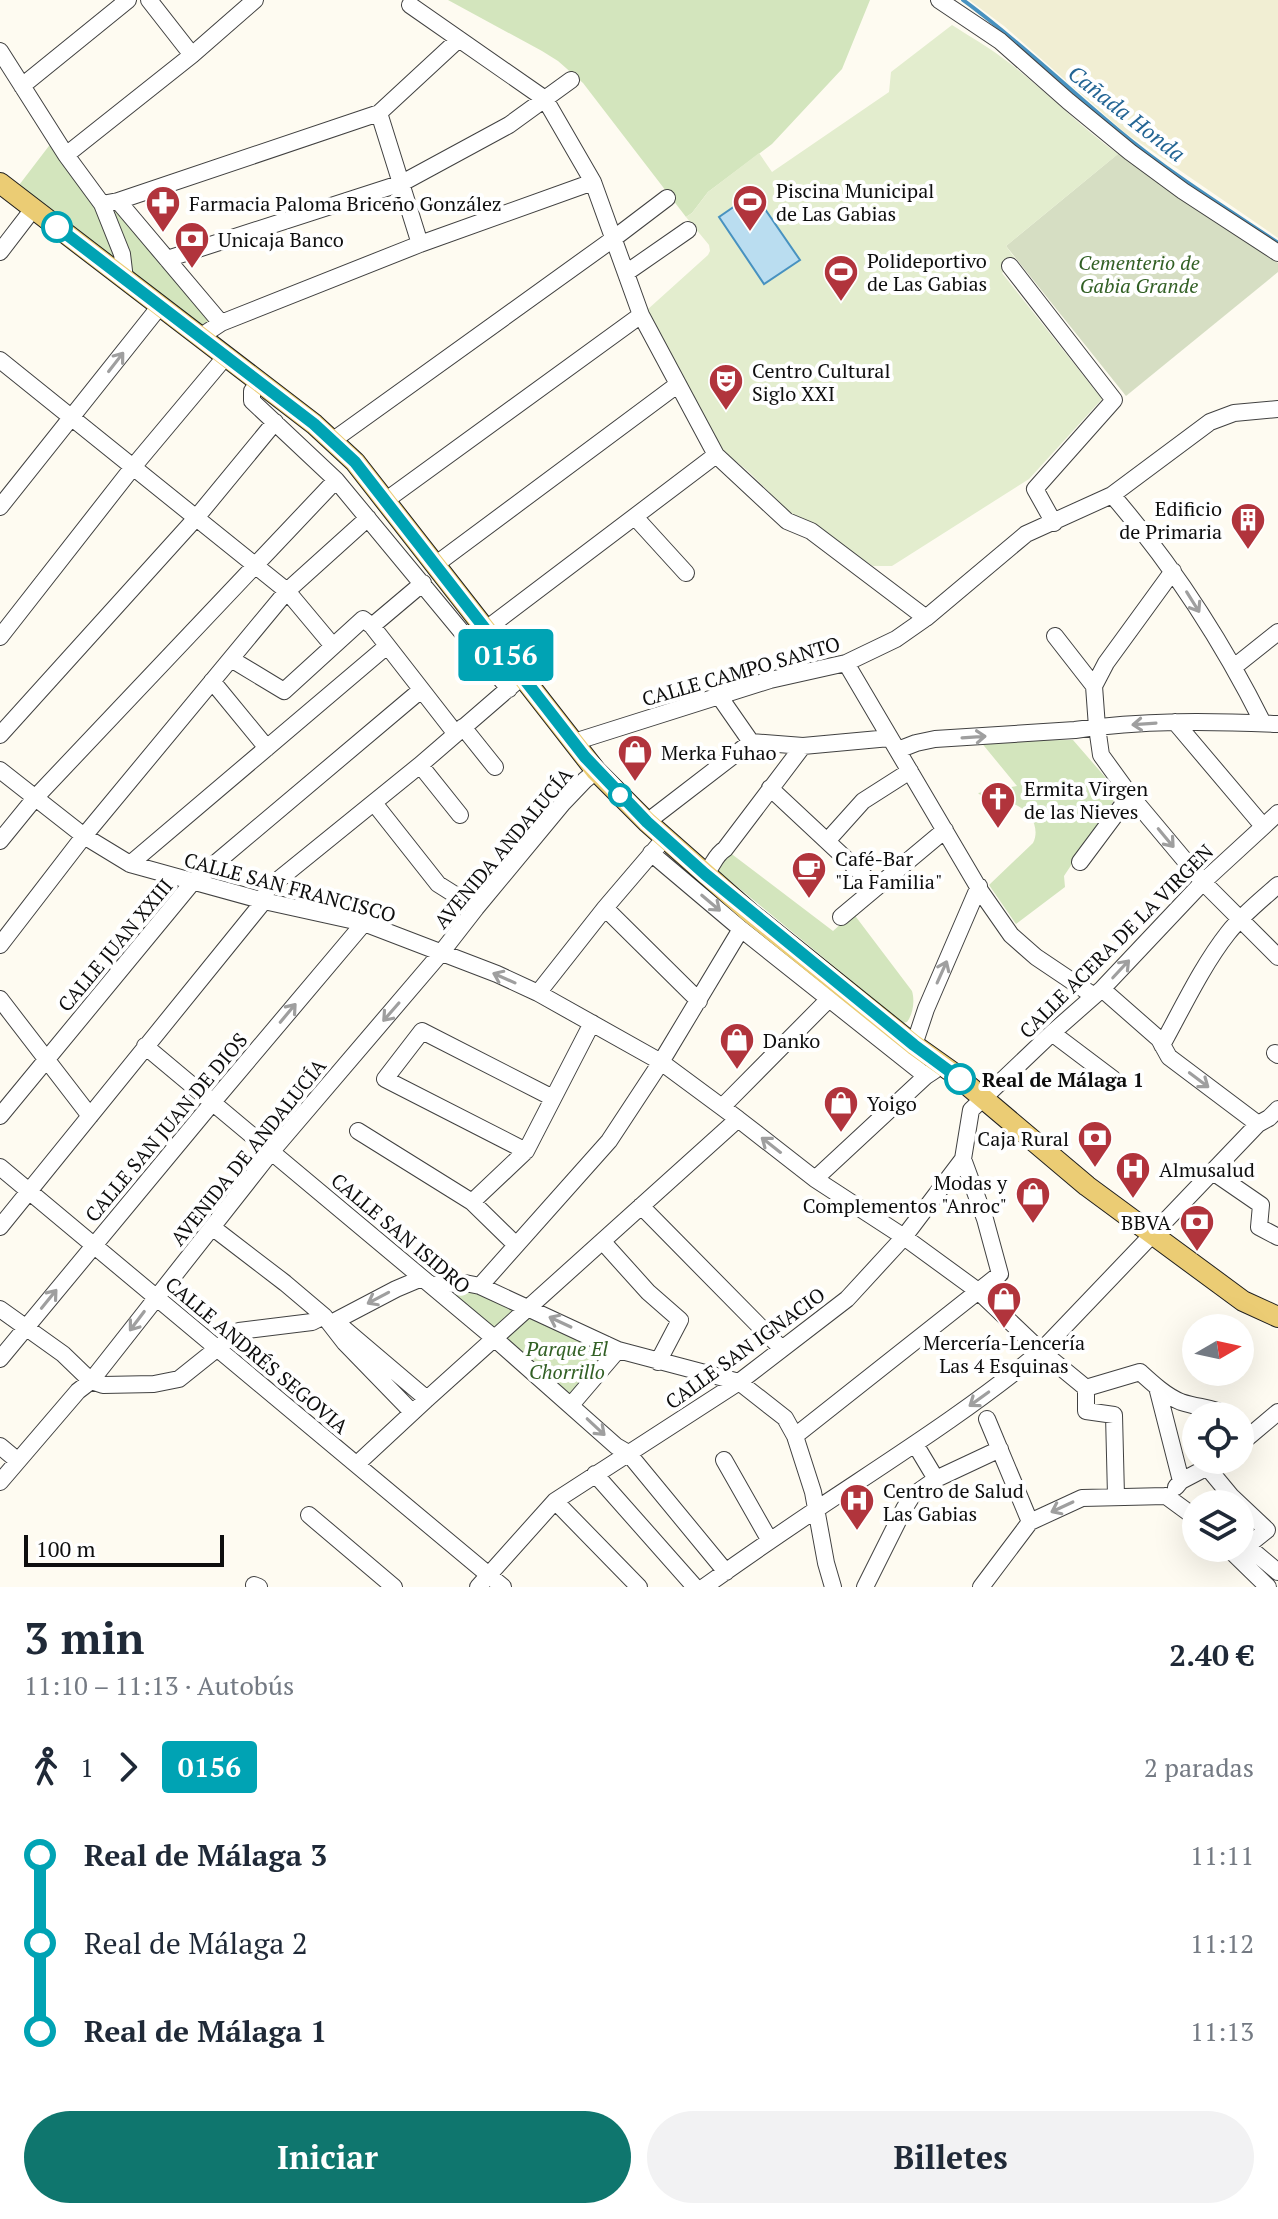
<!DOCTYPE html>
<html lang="es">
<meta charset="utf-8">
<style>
body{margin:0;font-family:"PT Serif",serif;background:#f2f2f3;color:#1f2937;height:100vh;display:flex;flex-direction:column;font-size:30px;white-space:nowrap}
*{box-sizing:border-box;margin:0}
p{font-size:26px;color:#747a83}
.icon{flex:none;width:44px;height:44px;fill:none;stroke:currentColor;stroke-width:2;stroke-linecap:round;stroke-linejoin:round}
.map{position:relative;height:1587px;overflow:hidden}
.sheet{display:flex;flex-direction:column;background:#fff;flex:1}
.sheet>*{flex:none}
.badge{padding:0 16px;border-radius:6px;font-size:28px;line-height:52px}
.needle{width:52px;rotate:81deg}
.fabs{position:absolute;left:1182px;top:1314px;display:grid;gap:16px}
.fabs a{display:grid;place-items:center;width:72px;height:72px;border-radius:50%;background:#fff;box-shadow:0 8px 32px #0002;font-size:40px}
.scale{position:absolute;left:24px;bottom:20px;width:200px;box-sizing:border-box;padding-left:8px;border:4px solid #0e0e0e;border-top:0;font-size:22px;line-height:28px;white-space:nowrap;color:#0e0e0e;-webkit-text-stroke:6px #fff;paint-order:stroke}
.map>.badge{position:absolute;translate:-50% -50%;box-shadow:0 0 0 4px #fff}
.legs{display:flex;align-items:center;gap:12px;height:88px;padding:0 24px;font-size:26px}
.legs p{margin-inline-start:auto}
.summary{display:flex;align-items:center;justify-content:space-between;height:136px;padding:0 24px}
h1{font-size:44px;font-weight:600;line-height:60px}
.action{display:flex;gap:16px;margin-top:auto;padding:16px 24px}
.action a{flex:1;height:92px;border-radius:48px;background:#0f766e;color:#fff;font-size:32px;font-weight:600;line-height:92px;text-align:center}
.action a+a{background:#f2f2f3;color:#1f2937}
ul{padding:0 24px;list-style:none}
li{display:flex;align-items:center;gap:28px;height:88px;font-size:30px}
li i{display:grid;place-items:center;width:12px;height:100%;margin:0 10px;background:currentColor}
li i::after{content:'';width:20px;height:20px;margin:-10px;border:6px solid;border-radius:50%;background:#fff}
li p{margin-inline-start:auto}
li:first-child i{background:linear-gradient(#0000 50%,currentColor 0)}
li:last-child i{background:linear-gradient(currentColor 50%,#0000 0)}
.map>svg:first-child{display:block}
</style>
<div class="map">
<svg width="1278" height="1587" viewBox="0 0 1278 1587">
<rect width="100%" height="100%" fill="#fefbf1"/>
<path fill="#f1eed3" d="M969,0H1278V238L1124,132L1004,26Z"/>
<path fill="#d3e5bd" d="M448,0H870L842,69L772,144L708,192L692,213L686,217L583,83L558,61L542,51Z
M55,138L102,204L118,201L221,323L200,337L13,193Z
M1073,740L1119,793L1064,876L1065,887L1016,924L989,885L1033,843C1040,829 1032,813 1018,806C1010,801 1000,803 992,805L978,793L1017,786L980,741Z
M729,852L833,931L853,913L912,991C915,1001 913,1014 907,1022L903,1023L717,870Z
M466,1288L517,1308L492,1330L450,1292Z
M530,1314L609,1352L571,1397L503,1337Z"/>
<path fill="#d6dec3" d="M1119,153L1278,263V272L1126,396L1006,246Z"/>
<path fill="#e3edce" d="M952,25C969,36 987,46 1004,59C1043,88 1078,125 1118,154L1006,246L1017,261L1002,273L1102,399L1029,479L892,566H873L792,515L749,472L721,449L647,310L708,255L710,251L709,245L686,217L692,213L708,192L759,153L772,172L889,92L891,72Z"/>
<path fill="#baddf0" stroke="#4892c0" stroke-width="2" d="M754,193L800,260L764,284L719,217Z"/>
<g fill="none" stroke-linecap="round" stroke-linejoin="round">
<path stroke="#4892c0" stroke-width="4" d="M963,0C1018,40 1066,87 1118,130C1168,172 1224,207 1278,243"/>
<defs>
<path id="minor" d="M149,0L192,55
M939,0L1000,41L1068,101L1130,152L1183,191L1278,253
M410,5L545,99L593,182L641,315L716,455L787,521L811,531L926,618
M0,51L66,155L102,204L122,254L125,279
M22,86L128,0
M379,113L420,244
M66,155L192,55L255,0
M118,201L221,323
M102,204L118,201L379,113L459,39
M0,252L33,209
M167,259L402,183L509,125L571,80
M1010,266L1114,400L1035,489L1054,523
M626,273L688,230
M200,337L221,323L420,244L593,182
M0,360L287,591L333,646
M259,383L252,391V401L336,480L509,689
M332,441L613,239L667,198
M1112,495C1172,564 1222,641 1263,723
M385,501L641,315
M0,507L160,306
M635,517L686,573
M435,565L677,385
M1173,571L1106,663L1094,686L1097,727L1101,755L1130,795L1203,882L1278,957
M372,626L423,583
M485,630L716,455
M1055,636L1094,686
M0,637L133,467L226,356
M231,659L284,691L363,619L372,626L456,734
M846,663L981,892L1011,935L1036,957L1094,996
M1234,667L1278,632
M212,681L267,748
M719,696L751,742L803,746L890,738
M1175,722L1263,826
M463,727L495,767
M0,735L196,518L275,422
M574,742L770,680L846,663L896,639L926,618L1026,534L1112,495L1210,422L1234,413L1278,409
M898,750L916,743L935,739L1075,730C1142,720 1211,721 1278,724
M420,765L460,815
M0,770L84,836L130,864L264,901L364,923L497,974L538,993L661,1062L738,1119L815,1179L904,1237L978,1291L1041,1351L1086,1388L1140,1372C1152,1383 1166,1396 1181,1402C1199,1408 1212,1407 1230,1416
M770,788L876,887
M374,803L438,884L476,908
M647,822L751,742
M828,840L863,801L910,771
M0,841L35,798L336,480
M651,853L741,929L926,1076
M1080,862L1130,795
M130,864L387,646
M705,874C713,866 715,855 725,849L803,746
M605,908L699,1001
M841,917L945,830
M0,945L84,836L287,591L368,518
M1102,989L1159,1039L1169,1057L1258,1124
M538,993L605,908L658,846
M0,999L90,1116
M1052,1033L1113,1079
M914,1045L926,1009L979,886
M1162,1045C1182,1009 1202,966 1228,933C1242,915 1261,900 1278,885
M145,1046L494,1338L616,1446L628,1453L726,1572
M1275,1053L1278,1055
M722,1107L829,999
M0,1116L192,883L421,690
M358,1131L472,1202L516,1245
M526,1151L385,1079L422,1031L553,1098
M0,1167L503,1587
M1213,1172L1261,1205L1259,1227L1278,1237
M815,1179L926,1076L935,1070
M472,1202L526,1151L592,1023
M641,1206L781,1348
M0,1227L264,901L267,889L420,765L523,676
M212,1227L285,1283L324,1316L345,1343L412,1412
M603,1242L648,1292L680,1320L658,1362
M431,1285L465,1283L480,1286L618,1350L739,1382L785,1418L795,1436L813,1492L826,1563L833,1587
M480,1286L609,1141L661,1062L741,929
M0,1309L63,1354L91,1381L103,1385L154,1384L179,1379L239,1331L312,1322L324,1316
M335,1321L396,1289L422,1278
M341,1326L427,1399
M0,1359L213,1102L364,923
M1157,1387L1181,1481
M1086,1388V1411L1114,1415L1116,1496
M571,1405L618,1350
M987,1419L1030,1522
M795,1436L1000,1274L985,1219L963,1159
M915,1444L936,1479
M1240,1444L1278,1412
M0,1446L18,1461
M724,1460L770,1541
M357,1464L427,1399L738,1119
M1207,1467L1231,1496L1267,1530L1247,1546
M595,1474L695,1587
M0,1482L78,1391L91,1381L272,1151L441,953L476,908L563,803L585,780L596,771
M1176,1487L1181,1481L1221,1460
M1166,1496L1196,1518
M555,1501L639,1587
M309,1515L394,1587
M1240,1546H1247L1278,1572
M1228,1548L1268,1587
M254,1585L259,1587
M478,1587L555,1501L739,1382L847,1299L904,1237L963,1159L971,1110L1052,1033L1102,989L1203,882L1278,813
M704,1587C742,1560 781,1533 820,1507C895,1457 971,1409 1041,1351L1258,1124L1269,1118L1278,1109
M865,1587L904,1509L912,1496L936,1479L1000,1449
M981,1587L1030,1522L1082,1498L1166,1496"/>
<path id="major" d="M0,183L314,424L355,462L596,771L647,822L750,913L914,1045L952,1072L1087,1186L1243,1301L1278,1317"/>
</defs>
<use href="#minor" stroke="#414141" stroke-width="18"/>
<use href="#major" stroke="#1f1f1f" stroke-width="22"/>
<use href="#minor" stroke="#fff" stroke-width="16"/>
<use href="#major" stroke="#ebcc74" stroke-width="20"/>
</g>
<defs><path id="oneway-shaft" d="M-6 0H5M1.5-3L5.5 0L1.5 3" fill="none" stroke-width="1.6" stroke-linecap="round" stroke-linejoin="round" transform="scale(2)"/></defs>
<g stroke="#9f9f9f">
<use href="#oneway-shaft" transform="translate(116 362) rotate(-52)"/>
<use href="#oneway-shaft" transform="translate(1193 602) rotate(58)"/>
<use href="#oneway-shaft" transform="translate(1144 724) rotate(176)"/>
<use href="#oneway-shaft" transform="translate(974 737) rotate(-4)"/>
<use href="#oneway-shaft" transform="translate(1166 838) rotate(50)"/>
<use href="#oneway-shaft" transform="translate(711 903) rotate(40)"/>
<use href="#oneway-shaft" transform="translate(1121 969) rotate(-47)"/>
<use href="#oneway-shaft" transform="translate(942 972) rotate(-66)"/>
<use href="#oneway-shaft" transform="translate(504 978) rotate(-156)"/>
<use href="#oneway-shaft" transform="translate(391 1012) rotate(131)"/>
<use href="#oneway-shaft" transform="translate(288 1013) rotate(-50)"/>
<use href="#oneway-shaft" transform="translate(1199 1080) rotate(37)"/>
<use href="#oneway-shaft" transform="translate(771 1145) rotate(-142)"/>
<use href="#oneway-shaft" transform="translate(378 1298) rotate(152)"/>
<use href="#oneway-shaft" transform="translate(49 1299) rotate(-51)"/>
<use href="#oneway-shaft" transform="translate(137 1321) rotate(127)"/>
<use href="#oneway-shaft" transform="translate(560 1322) rotate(-155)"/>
<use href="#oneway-shaft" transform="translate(979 1399) rotate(144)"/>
<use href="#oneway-shaft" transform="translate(596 1427) rotate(43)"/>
<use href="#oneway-shaft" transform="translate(1062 1507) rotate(155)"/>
</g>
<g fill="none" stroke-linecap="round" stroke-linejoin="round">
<defs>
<path id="line-1" d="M57,227L314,424L355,462L585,757L647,822L705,874L914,1045L960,1079"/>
</defs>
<use href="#line-1" stroke="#fff" stroke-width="18"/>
<use href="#line-1" stroke="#00a3b4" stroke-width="12"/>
</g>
<defs>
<symbol id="stadium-pin" viewBox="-11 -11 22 30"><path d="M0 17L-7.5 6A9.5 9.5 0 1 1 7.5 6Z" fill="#b1343c" stroke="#fff"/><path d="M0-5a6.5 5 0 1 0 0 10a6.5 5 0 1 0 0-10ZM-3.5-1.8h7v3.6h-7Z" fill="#fff"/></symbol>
<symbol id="pharmacy-pin" viewBox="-11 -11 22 30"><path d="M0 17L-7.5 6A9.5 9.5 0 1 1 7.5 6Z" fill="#b1343c" stroke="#fff"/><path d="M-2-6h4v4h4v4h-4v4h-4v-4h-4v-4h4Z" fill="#fff"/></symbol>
<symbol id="bank-pin" viewBox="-11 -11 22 30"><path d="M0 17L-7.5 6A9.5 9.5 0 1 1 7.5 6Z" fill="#b1343c" stroke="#fff"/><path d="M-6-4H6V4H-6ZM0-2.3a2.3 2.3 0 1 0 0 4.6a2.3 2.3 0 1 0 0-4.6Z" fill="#fff"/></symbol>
<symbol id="theatre-pin" viewBox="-11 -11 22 30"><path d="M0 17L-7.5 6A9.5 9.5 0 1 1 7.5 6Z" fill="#b1343c" stroke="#fff"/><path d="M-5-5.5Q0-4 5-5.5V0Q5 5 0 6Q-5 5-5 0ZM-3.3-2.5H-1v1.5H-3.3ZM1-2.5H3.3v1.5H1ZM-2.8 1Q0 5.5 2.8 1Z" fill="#fff"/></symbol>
<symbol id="building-pin" viewBox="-11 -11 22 30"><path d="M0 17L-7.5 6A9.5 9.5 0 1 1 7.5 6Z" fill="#b1343c" stroke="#fff"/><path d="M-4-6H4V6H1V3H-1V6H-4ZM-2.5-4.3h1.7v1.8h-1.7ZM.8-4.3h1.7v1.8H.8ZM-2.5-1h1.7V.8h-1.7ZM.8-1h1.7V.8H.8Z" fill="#fff"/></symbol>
<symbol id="shop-pin" viewBox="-11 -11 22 30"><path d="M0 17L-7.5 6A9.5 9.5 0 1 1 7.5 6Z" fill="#b1343c" stroke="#fff"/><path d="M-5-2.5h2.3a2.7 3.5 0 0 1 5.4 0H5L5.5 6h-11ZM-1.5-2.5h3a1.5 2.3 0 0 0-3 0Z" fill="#fff"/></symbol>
<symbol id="church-pin" viewBox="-11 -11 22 30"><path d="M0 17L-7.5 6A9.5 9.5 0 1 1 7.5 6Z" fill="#b1343c" stroke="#fff"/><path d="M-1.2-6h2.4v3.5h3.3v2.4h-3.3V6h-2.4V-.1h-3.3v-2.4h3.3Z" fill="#fff"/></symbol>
<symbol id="cafe-pin" viewBox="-11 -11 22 30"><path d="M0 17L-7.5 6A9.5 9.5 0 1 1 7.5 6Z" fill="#b1343c" stroke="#fff"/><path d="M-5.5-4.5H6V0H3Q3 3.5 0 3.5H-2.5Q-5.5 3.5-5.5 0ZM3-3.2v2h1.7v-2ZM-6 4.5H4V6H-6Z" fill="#fff"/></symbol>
<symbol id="hospital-pin" viewBox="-11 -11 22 30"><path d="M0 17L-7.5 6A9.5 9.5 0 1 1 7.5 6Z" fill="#b1343c" stroke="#fff"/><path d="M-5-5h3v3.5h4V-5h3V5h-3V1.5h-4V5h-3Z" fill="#fff"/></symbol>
</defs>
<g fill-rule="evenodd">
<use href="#stadium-pin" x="730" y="182" width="40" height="54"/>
<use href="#pharmacy-pin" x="143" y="183" width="40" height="54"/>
<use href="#bank-pin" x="172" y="219" width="40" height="54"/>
<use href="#stadium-pin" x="821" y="252" width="40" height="54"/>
<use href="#theatre-pin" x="706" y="361" width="40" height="54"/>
<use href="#building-pin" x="1228" y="500" width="40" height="54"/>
<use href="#shop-pin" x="615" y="732" width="40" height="54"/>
<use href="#church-pin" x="978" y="779" width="40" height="54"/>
<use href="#cafe-pin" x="789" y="849" width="40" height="54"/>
<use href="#shop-pin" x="717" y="1020" width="40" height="54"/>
<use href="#shop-pin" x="821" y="1083" width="40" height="54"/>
<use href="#bank-pin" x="1075" y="1118" width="40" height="54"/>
<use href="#hospital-pin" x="1113" y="1149" width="40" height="54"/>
<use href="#shop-pin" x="1013" y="1174" width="40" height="54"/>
<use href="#bank-pin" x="1177" y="1202" width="40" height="54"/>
<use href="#shop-pin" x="984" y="1279" width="40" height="54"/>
<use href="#hospital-pin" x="837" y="1481" width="40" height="54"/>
</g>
<g fill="#fff" stroke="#00a3b4" stroke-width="4">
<circle cx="57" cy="227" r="14"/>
<circle cx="620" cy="795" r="10"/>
<circle cx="960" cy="1079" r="14"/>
</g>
<g text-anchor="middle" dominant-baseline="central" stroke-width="8" stroke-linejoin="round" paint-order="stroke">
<g font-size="20" fill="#0e0e0e" stroke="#fff" text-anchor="start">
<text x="776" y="190">Piscina Municipal<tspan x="776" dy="23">de Las Gabias</tspan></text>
<text x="189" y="203">Farmacia Paloma Briceño González</text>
<text x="218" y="239">Unicaja Banco</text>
<text x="867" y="260">Polideportivo<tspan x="867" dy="23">de Las Gabias</tspan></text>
<text x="752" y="370">Centro Cultural<tspan x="752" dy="23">Siglo XXI</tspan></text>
<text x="1222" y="508" text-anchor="end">Edificio<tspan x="1222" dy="23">de Primaria</tspan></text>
<text x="661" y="752">Merka Fuhao</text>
<text x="1024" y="788">Ermita Virgen<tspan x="1024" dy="23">de las Nieves</tspan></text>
<text x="835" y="858">Café-Bar<tspan x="835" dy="23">"La Familia"</tspan></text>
<text x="763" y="1040">Danko</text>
<text x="867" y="1103">Yoigo</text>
<text x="1069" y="1138" text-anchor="end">Caja Rural</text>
<text x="1159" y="1169">Almusalud</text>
<text x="1007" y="1182" text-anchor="end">Modas y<tspan x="1007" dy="23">Complementos "Anroc"</tspan></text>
<text x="1171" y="1222" text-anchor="end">BBVA</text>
<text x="1004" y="1342" text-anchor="middle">Mercería-Lencería<tspan x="1004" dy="23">Las 4 Esquinas</tspan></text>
<text x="883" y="1490">Centro de Salud<tspan x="883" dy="23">Las Gabias</tspan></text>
</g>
<g font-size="20" font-style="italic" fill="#326025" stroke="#fff">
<text x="1139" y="262">Cementerio de<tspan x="1139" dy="23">Gabia Grande</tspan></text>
<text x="567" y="1348">Parque El<tspan x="567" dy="23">Chorrillo</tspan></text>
</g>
<g font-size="20" fill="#0e0e0e" stroke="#fff">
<text transform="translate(741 671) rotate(-16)">CALLE CAMPO SANTO</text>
<text transform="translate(503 848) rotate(-50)">AVENIDA ANDALUCÍA</text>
<text transform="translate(290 887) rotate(15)">CALLE SAN FRANCISCO</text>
<text transform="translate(1116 941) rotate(-45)">CALLE ACERA DE LA VIRGEN</text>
<text transform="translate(115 945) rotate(-50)">CALLE JUAN XXIII</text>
<text transform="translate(166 1127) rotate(-50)">CALLE SAN JUAN DE DIOS</text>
<text transform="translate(248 1152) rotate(-51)">AVENIDA DE ANDALUCÍA</text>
<text transform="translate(401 1233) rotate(40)">CALLE SAN ISIDRO</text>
<text transform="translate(745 1348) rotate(-36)">CALLE SAN IGNACIO</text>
<text transform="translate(257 1355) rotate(40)">CALLE ANDRÉS SEGOVIA</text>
</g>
<g font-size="20" font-weight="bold" fill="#0e0e0e" stroke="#fff" text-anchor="start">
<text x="982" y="1079">Real de Málaga 1</text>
</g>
<g font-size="22" font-style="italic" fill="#236594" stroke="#fff">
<text transform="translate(1127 113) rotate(38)">Cañada Honda</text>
</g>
</g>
</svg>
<div class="fabs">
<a><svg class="needle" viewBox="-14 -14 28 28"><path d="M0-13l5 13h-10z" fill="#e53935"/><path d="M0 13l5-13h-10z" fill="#747a83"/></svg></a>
<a><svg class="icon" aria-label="locate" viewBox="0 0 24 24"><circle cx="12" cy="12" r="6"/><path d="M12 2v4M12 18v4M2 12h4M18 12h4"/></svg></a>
<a><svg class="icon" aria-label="layers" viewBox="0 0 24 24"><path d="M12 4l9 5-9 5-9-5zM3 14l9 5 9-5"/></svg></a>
</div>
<div class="scale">100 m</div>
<b class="badge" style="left:506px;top:655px;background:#00a3b4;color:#fff">0156</b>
</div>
<section class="sheet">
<div class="summary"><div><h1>3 min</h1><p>11:10 – 11:13 · Autobús</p></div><b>2.40 €</b></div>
<div class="legs"><svg class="icon" aria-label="walk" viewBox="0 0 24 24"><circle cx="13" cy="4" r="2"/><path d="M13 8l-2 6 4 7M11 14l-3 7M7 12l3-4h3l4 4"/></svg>1<svg class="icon" aria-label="forward" viewBox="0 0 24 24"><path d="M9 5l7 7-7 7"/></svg><b class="badge" style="background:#00a3b4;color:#fff">0156</b><p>2 paradas</p></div>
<ul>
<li><i style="color:#00a3b4"></i><b>Real de Málaga 3</b><p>11:11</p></li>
<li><i style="color:#00a3b4"></i><span>Real de Málaga 2</span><p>11:12</p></li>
<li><i style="color:#00a3b4"></i><b>Real de Málaga 1</b><p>11:13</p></li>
</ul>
<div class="action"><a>Iniciar</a><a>Billetes</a></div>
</section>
